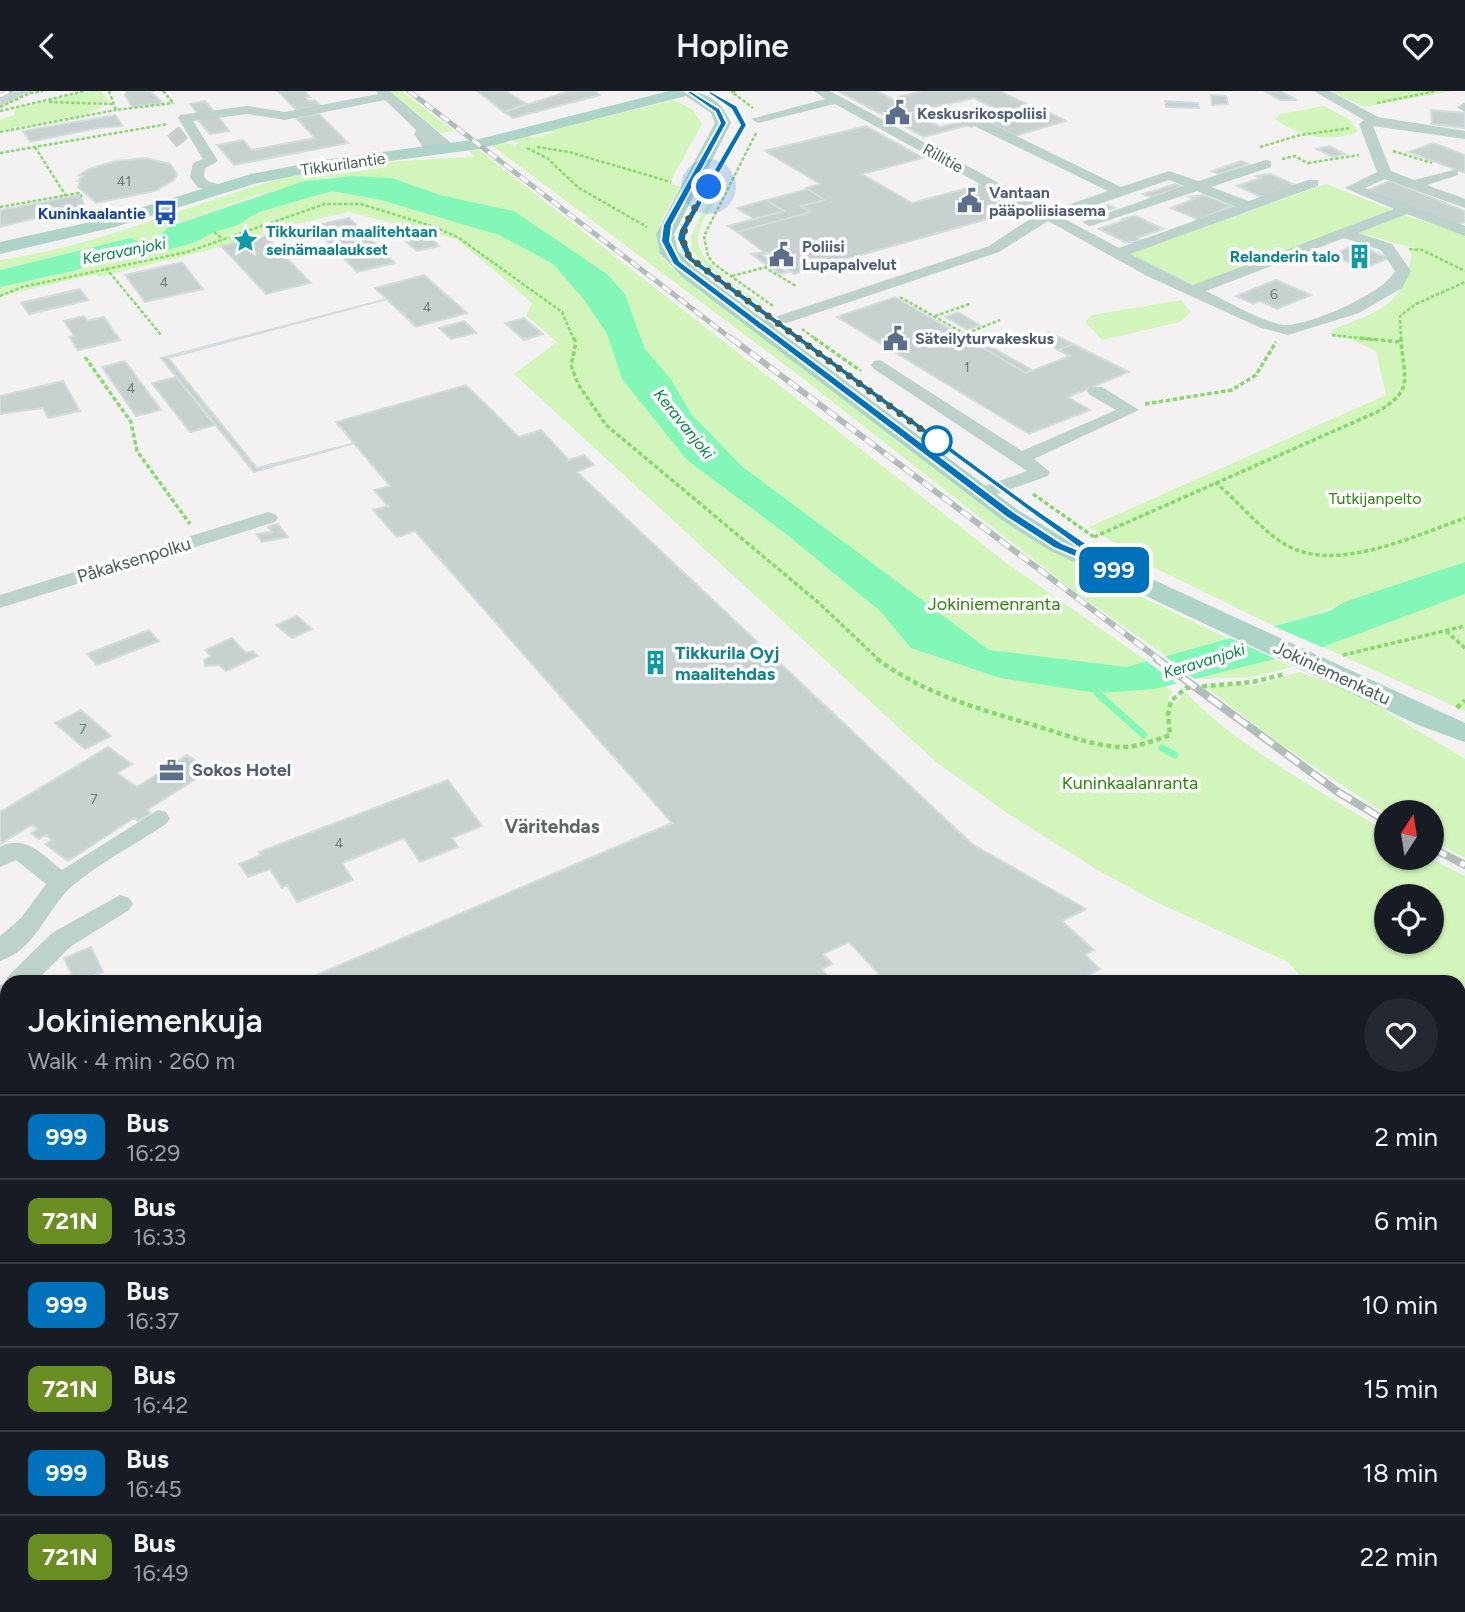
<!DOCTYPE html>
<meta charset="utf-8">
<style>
body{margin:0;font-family:Figtree,sans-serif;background:#242831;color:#f1f3f6;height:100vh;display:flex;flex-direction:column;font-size:26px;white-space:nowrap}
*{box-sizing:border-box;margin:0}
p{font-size:23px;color:#9ea1a6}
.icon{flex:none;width:38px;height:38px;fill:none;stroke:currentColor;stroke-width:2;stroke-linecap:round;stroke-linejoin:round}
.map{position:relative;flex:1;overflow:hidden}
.drawer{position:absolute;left:0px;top:884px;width:1466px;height:639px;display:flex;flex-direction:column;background:#171b24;border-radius:21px 21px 0 0;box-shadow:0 2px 5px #0004}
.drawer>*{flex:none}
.badge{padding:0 14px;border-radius:10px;font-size:24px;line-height:46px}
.needle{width:46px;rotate:12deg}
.fabs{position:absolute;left:1374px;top:709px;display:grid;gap:14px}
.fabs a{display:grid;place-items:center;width:70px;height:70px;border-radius:50%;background:#171b24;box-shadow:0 2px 5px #0004;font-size:35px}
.you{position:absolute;width:35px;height:35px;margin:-18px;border:5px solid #fff;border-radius:50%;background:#1a73e8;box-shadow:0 0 0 10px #1a73e833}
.map>.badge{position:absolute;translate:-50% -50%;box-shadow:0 0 0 4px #fff}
.round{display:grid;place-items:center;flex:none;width:74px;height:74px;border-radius:37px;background:#242831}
.overview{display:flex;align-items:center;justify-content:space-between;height:119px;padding:0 28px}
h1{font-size:33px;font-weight:600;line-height:52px}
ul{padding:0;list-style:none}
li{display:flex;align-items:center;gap:21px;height:84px;padding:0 28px;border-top:2px solid #363941}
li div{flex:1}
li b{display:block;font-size:26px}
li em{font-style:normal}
li .badge{min-width:77px;font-weight:700;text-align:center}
header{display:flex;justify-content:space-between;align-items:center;height:91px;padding:0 28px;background:#171b24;font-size:32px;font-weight:600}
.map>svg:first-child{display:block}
</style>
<header><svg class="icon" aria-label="back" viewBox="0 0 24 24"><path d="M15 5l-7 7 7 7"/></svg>Hopline<svg class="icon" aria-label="heart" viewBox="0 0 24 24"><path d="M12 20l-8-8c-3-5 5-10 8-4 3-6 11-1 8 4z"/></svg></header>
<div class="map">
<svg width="1465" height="1521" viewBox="0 0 1465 1521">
<rect width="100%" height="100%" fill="#f4f1f3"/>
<path fill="#d1f5bb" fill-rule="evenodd" d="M91,0H101L110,12L79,11L104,15L82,25L0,39V29L14,24L15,18Z
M390,0H401L454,40L441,42Z
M1453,0L1364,16L1332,1L1337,0Z
M675,9L693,19L702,33L671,89L666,91L681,96C663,126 643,147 673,178L1044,453L1113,492L1229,548L1166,565L1074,500L797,283L490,53L502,50L515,55L519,52L510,49L528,45L533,47L556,41H544Z
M1324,15L1350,29L1358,41C1327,52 1301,46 1275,28L1280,23Z
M475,56L1009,474L1147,570L1126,576L988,559L743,376L692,324L670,287L645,258L625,203L607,183L514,120L440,104L392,87L326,86L260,103L168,135L156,148L139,150L130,147L0,179V169C94,156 182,116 273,90C336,72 409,69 475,66L468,59Z
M1326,93L1392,119L1197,195L1129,163Z
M715,99L721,100C714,113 701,130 698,144C693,171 745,200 764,214L759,215L705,175L692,159L691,144Z
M332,100L381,109L461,130L499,144L553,173L585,210L607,243L622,288L786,443L880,520L911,557L1155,598L1165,595L1173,601L1168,608L1176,613L1185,601C1239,657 1320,699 1386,741V766L1429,767L1465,785V1521H599L621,1520L622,1516H1460V891H1306L1288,871L1156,811L1096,778L1007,722L936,671L514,283L557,251L526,224L532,212L457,148L349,121L262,141L265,145L99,186L96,183L0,205V196L73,180L117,166L140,161L158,162L196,151L214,141L236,135L259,121ZM1386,805H1432V850H1386Z
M1403,124L1458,141L1465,138V471C1401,492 1339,517 1274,535L1155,477L1089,436L1386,304L1376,260L1348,247L1332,246V239C1378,220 1407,215 1412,159L1415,157L1358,142Z
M1181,209L1191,221L1180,231L1102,249L1085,231L1092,224Z
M1465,503V620L1323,556Z
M1274,568L1292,576L1252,586L1195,588Z
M1300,581L1359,604L1465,668V767L1432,749V721L1386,723L1281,654L1203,594H1258Z"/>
<path fill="#83f7b8" d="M353,85L392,87L440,104L514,120L607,183L625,203L645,258L670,287L692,324L743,376L989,559L1126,576L1329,520L1347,510L1465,471V503L1323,556L1155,598L1097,602L1000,587L911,557L880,520L786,443L687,369L622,288L607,243L585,210L553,173L499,144L381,109L332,100L259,121L236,135L214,141L196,151L158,162L140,161L117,166L73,180L0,196V179L130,147L139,150L156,148L168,136L304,90Z"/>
<path fill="#f4f1f3" d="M1269,533L1326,558L1280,570L1226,545Z
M1162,563L1197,590L1198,591L1180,595L1144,568Z"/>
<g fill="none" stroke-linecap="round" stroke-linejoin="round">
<path stroke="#83f7b8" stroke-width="7" d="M1095,596L1097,602L1144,644
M1162,657L1175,664"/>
</g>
<path fill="#c7d1d0" stroke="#d4dddd" stroke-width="2" fill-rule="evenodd" d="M16,0H31L0,15V8Z
M127,0H154L151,1L163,12L132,16L125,4Z
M278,0H305L310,6L306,7L309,10L315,9L321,15L296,19Z
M477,0H506L526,13L504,21Z
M569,0H595L600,4L513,27L504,21Z
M838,0H877L896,10L903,9L898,6L923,0H1000L1035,17L1027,19L1031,21L1042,18L1066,30L1015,45L991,32L1023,23L1019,21L924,46ZM974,7L1002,21L940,36L912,21Z
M1280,0L1297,9H1280L1266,1Z
M1211,4L1226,5L1228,13L1212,14Z
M205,10L214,20L198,23L190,13Z
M1165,10L1198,12L1199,17L1166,16Z
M1431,19L1465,22V37L1432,33Z
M319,23L348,52L234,74L217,54L243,49L252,59L315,47L296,27Z
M115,24L123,35L98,37L30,51L23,40Z
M217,24L229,40L210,43L197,28Z
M866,35L923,67L862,83L912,112L986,92L1030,116L794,183L737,141L811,121L801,115L825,109L806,97L820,93L765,60Z
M1433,52L1465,64V82L1409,61Z
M1329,55L1345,63L1333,66L1317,58Z
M146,67L170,73L177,83L174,89L155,100L96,112L78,96L80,90H77L83,85L79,84L89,78L116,70Z
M1241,70L1248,73L1219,83L1212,80Z
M1270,83L1297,95L1263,107L1237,95L1260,87L1256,85Z
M1390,90L1465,120V131L1456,134L1368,99Z
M1175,93L1182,96L1151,106L1143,103Z
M808,98L825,109L801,115L811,121L737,141L728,135L784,120L766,109Z
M79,104L85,115L0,136V119Z
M1204,104L1232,115L1199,129L1171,117L1194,108L1189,106Z
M766,109L784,120L754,128L737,117Z
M1108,114L1115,117L1082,128L1075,125Z
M1136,125L1163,138L1137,147L1141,149L1134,151H1125L1099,138L1125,129L1121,128Z
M349,127L395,172L357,181L312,135Z
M265,145L311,192L266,203L221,155Z
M429,145L439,155L417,160L406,151Z
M1350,156L1357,159L1363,156L1388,167L1364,178L1331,164Z
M766,161L769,162L762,164L788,181L780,183L751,163Z
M182,171L203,198L145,211L125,184Z
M424,184L467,222L416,236L375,197Z
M1276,189L1311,204L1277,218L1260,210L1253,213L1236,205Z
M80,198L88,209L29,223L21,212Z
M895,206L1026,282L1070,265L1058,259L1073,253L1129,281L1068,306L1090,319L1029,343L837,226Z
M387,208L168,267L257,377L355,352L254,381L161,267Z
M958,221L980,234L968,239L945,226Z
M84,225L87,230L104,226L120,249L78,259L69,246L74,245L64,230Z
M524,227L543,243L524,249L505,232Z
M464,230L476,242L451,248L439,237Z
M1049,241L1073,253L1058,259L1036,246Z
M971,245H972L1032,279L1026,282L966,247Z
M125,270L161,319L136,325L102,276Z
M176,286L215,334L190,341L152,292Z
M63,290L80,320L48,327L43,317L0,323V305Z
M466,294L519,346L541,339L569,369L584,364L594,374L577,381L972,753L1086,818L1062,830L1094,859L1085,864L1100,878L1075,891H886L849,851L823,863L832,873L822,878L832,891H300L672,732L415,440L397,446L373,419L388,415L374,399L390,395L336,331Z
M278,433L288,446L262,451L256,443L272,441L268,436Z
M297,525L312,538L292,547L276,534Z
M149,539L159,550L97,574L87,563Z
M232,547L246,562L253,560L258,565L226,580L219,574L205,575L204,569L211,565L205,559Z
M81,619L111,645L85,658L55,632Z
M108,656L132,673L117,682L137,696L187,664L210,679L147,719L151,722L138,730L134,727L68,770L45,753L52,749L46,744L39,748L31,742L38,738L32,734L0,753V721Z
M448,689L482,735L452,747L458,756L420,771L404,747L342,772L353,789L297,811L287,794L282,797L270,778L248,786L239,773L261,764L259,761Z
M91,856L103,881L75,891L64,867Z"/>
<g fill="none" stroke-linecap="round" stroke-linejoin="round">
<path stroke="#c8cdcd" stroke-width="15" stroke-dasharray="15 7" stroke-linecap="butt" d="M962,24L979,32
M173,40L184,54"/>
<path stroke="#89d86f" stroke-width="2.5" stroke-dasharray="3.5 2" stroke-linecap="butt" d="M109,0L116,19L173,12
M163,0L174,13
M735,0L732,1L753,17
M49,11L113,13
M1377,12L1436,0
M0,16L30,2L43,0
M0,20L85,0
M0,41L116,19
M756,42L704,145L708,165L714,173L773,215
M35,56L66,105
M537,56L569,61L671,91
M1260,56L1300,44L1351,37
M527,57L547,67L579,97L647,136
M1393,60L1432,72
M0,62L168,33
M1282,68L1295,65L1309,73
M1308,72L1359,64
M711,96L727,97
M0,116L79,102L82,106
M214,141L223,148
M1409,158L1422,159L1465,180
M764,176L796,195
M106,177L162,245
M732,185L778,173
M0,205L22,196L187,161L325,113H361L435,136L459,147L562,221L574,249
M900,206L965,243L1000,229
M935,225L970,213
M802,238L817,249
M1332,244L1377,249
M1401,249L1400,225L1416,213L1465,191"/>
<path stroke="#89d86f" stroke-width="3.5" stroke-dasharray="4.5 2.5" stroke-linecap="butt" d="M574,247L576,252L571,274L578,293L606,334L819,512L879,569
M814,247L861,280
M1360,247L1401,251
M85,266L131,331L137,360L190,433
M1145,313L1232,299L1256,284L1276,251
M1215,391C1239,411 1261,440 1288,455C1337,482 1417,444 1465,427
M1033,403L1094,446
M1094,446L1377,321C1416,298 1403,288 1401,247
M1446,540L1465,557
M1343,564L1465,535"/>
<path stroke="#89d86f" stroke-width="4.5" stroke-dasharray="5 3.5" stroke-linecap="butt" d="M877,568C928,605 980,618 1040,636C1065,644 1091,654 1118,656C1136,657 1153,650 1170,644L1168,624L1171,610L1186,597L1253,591L1285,583
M1457,617L1465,609"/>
<path stroke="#89d86f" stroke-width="5" stroke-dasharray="7 4.5" stroke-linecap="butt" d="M1460,1165L1465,1162
M289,1516L290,1521
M888,1516L897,1521
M870,1521L876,1516"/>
<path fill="#bdd2cc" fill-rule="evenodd" d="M376,0H390L451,52L446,62L424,58L414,43L416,39L385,9L285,29L247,23L193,30L218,70L205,77L204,86L208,90L230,97L223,101L198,97L190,86L193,72L203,68L178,27L180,24L247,15L285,21L378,3Z
M814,0H830L1050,120L1108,100L974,35V29H984L1121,96L1169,80L1198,90L1266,69L1271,70V76L1211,96L1249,110L1308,89H1318V95L1130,163L1193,194L1394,118L1345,97L1377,81L1359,33L1364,29L1314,0H1330L1378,26L1465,40V48L1373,35L1391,80L1414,89L1458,78V84L1427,94L1465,108V117L1385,88L1365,97L1465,135V145L1407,123L1358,142L1392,153L1411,180L1402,197L1359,222L1288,244L1261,237L1147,185L1048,130L999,161L760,241L752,236L754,233L989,155L1036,124L835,13L758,32L751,28L825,8ZM1169,89L1184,95L1082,131L1089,135L1094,134L1197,100L1235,115L1119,157L1061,126ZM1344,147L1381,159L1395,180C1384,202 1311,234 1286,234C1265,233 1227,210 1206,200Z
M1464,12H1465V21L1457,16Z
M880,269L1022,360L1116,319L1090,304L1087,300L1090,296H1102L1139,319L1034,368L1050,381L1048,385L983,408L976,406L973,402L976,398L1027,380L874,278L871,274L874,270Z
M268,421L275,423L278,427L275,431L0,517V504Z
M158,719L166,721L170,727L166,733C136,753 99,772 71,796C46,819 36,859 0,870V845L21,827L46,793L16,769L0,776V756C26,743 41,763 62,779Z
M120,804L129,807L133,813L129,819L70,856L35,891H7V895L5,891L9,884L52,842Z
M0,893L7,895V927L0,925Z
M7,1301V1333L0,1335V1303Z
M239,1516H275V1521H239Z"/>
<path fill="#aed3c9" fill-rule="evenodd" d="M669,0C699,0 718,2 731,32L674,143L678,160L696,178L1018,419L1067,449L1465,632V651L1418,634L1049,459L1002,429L682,186L660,162L656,143L715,32L711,22L686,5L479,58L323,79L254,93L115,136L0,163V151L104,128L251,83L323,69L479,48Z
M1465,1181V1216L1460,1218V1183Z
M923,1516H972L970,1521H921Z"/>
<defs>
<path id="rail-far2" d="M409,0L733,249
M0,5L10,0"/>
<path id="rail-far1" d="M731,247L1160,569"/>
<path id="rail" d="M1157,568L1338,701L1386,730
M1432,757L1465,774"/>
</defs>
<use href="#rail-far2" stroke="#b2bcbb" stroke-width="5"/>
<use href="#rail-far1" stroke="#b2bcbb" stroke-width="6"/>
<use href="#rail" stroke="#b2bcbb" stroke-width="8"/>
<use href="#rail-far2" stroke="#fff" stroke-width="3.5" stroke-dasharray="10" stroke-linecap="butt"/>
<use href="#rail-far1" stroke="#fff" stroke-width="4.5" stroke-dasharray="12" stroke-linecap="butt"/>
<use href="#rail" stroke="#fff" stroke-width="5" stroke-dasharray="16" stroke-linecap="butt"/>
</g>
<path fill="#0072bc" stroke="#fff" stroke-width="2" d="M685,0H691L720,18L727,32L672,134L670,150L680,170L1014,421L1062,452L1086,462L687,169L677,148L679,139L740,34L731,18L708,2L710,0L737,15L747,34L687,139L686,148L693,166L1030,414L1125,479V484H1117L1054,457L1006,426L673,173L661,150L663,134L720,32L715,21Z"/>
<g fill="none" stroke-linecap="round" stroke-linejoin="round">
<path stroke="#46615a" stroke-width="7" stroke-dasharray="0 12.6" d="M709,96C694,119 673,141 690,167L937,350"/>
</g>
<defs>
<symbol id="civic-bare" viewBox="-9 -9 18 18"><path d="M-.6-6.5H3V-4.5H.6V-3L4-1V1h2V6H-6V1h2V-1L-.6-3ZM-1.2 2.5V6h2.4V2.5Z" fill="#5c6f8a" stroke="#fff" stroke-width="2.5" paint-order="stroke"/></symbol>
<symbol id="bus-bare" viewBox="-9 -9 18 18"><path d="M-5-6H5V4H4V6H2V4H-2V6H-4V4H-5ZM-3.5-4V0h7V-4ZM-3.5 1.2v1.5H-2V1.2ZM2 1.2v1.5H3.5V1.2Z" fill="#1a4fb4" stroke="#fff" stroke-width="2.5" paint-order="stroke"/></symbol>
<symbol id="sight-bare" viewBox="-9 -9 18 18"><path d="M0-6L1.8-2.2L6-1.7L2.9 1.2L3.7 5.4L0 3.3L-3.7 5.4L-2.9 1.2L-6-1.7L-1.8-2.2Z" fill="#0f9aa8" stroke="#fff" stroke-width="2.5" paint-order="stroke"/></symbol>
<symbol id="building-bare" viewBox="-9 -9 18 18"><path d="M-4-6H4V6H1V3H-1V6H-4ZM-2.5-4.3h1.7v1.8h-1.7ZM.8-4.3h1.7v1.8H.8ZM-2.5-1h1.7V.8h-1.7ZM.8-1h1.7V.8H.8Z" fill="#0f9aa8" stroke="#fff" stroke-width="2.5" paint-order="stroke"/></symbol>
<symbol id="office-bare" viewBox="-9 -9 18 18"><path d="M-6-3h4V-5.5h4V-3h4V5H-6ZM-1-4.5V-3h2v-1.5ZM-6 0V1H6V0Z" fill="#5c6f8a" stroke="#fff" stroke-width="2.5" paint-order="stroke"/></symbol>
</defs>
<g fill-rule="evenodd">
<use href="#civic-bare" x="880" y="4" width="35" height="35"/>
<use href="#civic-bare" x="952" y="92" width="35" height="35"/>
<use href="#bus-bare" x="148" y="104" width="35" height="35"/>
<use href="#sight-bare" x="228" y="132" width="35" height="35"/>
<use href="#civic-bare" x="764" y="146" width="35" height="35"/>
<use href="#building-bare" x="1342" y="148" width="35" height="35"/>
<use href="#civic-bare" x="878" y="230" width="35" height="35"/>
<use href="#building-bare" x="638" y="554" width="35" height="35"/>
<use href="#office-bare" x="154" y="662" width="35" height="35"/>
</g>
<circle fill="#fff" stroke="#0072bc" stroke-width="3.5" cx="937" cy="350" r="14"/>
<g text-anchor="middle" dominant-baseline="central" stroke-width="7" stroke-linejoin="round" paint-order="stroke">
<g font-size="14" fill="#667d78">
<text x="124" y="90">41</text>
<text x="164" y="191">4</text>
<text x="1274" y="203">6</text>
<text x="427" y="216">4</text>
<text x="967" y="276">1</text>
<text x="131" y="297">4</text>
<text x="83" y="638">7</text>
<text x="94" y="708">7</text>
<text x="339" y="752">4</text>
</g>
<g font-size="16" font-weight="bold" fill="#4e5e75" stroke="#fff" text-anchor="start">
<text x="917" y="22">Keskusrikospoliisi</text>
<text x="989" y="101">Vantaan<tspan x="989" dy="18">pääpoliisiasema</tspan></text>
<text x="802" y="155">Poliisi<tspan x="802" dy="18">Lupapalvelut</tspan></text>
<text x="915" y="247">Säteilyturvakeskus</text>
</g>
<g font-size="16" fill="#46615a" stroke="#fff">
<text transform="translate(943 67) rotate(29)">Rillitie</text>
<text transform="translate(343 73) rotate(-8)">Tikkurilantie</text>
</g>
<g font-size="16" font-weight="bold" fill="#164399" stroke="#fff" text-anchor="end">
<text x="146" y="122">Kuninkaalantie</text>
</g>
<g font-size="16" font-weight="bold" fill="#0d838f" stroke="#fff" text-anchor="start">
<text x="266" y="140">Tikkurilan maalitehtaan<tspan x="266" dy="18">seinämaalaukset</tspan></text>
<text x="1340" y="165" text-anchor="end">Relanderin talo</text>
</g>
<g font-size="16" font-style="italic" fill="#058741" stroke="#fff">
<text transform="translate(124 160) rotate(-11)">Keravanjoki</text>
<text transform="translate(684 333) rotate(51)">Keravanjoki</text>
<text transform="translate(1204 570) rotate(-17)">Keravanjoki</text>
</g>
<g font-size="16" fill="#2c880c" stroke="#fff">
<text x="1375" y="407">Tutkijanpelto</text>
</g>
<g font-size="18" fill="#46615a" stroke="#fff">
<text transform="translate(134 469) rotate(-17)">Påkaksenpolku</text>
<text transform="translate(1332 582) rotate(25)">Jokiniemenkatu</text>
</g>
<g font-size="18" fill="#2c880c" stroke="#fff">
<text x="994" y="513">Jokiniemenranta</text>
<text x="1130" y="692">Kuninkaalanranta</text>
</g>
<g font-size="18" font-weight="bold" fill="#0d838f" stroke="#fff" text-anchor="start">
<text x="675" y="562">Tikkurila Oyj<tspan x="675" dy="21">maalitehdas</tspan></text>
</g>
<g font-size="18" font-weight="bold" fill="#4e5e75" stroke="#fff" text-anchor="start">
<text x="192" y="679">Sokos Hotel</text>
</g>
<g font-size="19" font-weight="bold" fill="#5c6765" stroke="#fff">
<text x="552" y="735">Väritehdas</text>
</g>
</g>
</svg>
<div class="fabs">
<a><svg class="needle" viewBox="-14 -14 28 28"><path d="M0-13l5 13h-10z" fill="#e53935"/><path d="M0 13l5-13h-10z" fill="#9ea1a6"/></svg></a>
<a><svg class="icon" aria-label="locate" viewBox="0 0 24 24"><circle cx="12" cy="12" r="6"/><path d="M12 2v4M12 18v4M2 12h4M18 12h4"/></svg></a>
</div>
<div class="you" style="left:709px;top:96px"></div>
<b class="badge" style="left:1114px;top:479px;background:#0072bc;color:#fff">999</b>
<section class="drawer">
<div class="overview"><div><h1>Jokiniemenkuja</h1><p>Walk · 4 min · 260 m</p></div><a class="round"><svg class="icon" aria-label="heart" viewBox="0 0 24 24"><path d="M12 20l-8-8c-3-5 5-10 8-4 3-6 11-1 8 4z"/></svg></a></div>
<ul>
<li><span class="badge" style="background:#0072bc;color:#fff">999</span><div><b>Bus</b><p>16:29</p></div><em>2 min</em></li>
<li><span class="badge" style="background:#6b8e23;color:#fff">721N</span><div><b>Bus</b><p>16:33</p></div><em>6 min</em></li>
<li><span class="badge" style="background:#0072bc;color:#fff">999</span><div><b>Bus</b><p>16:37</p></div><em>10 min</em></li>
<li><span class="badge" style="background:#6b8e23;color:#fff">721N</span><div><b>Bus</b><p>16:42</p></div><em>15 min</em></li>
<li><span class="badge" style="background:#0072bc;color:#fff">999</span><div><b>Bus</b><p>16:45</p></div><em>18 min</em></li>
<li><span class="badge" style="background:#6b8e23;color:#fff">721N</span><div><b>Bus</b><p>16:49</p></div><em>22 min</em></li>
</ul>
</section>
</div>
